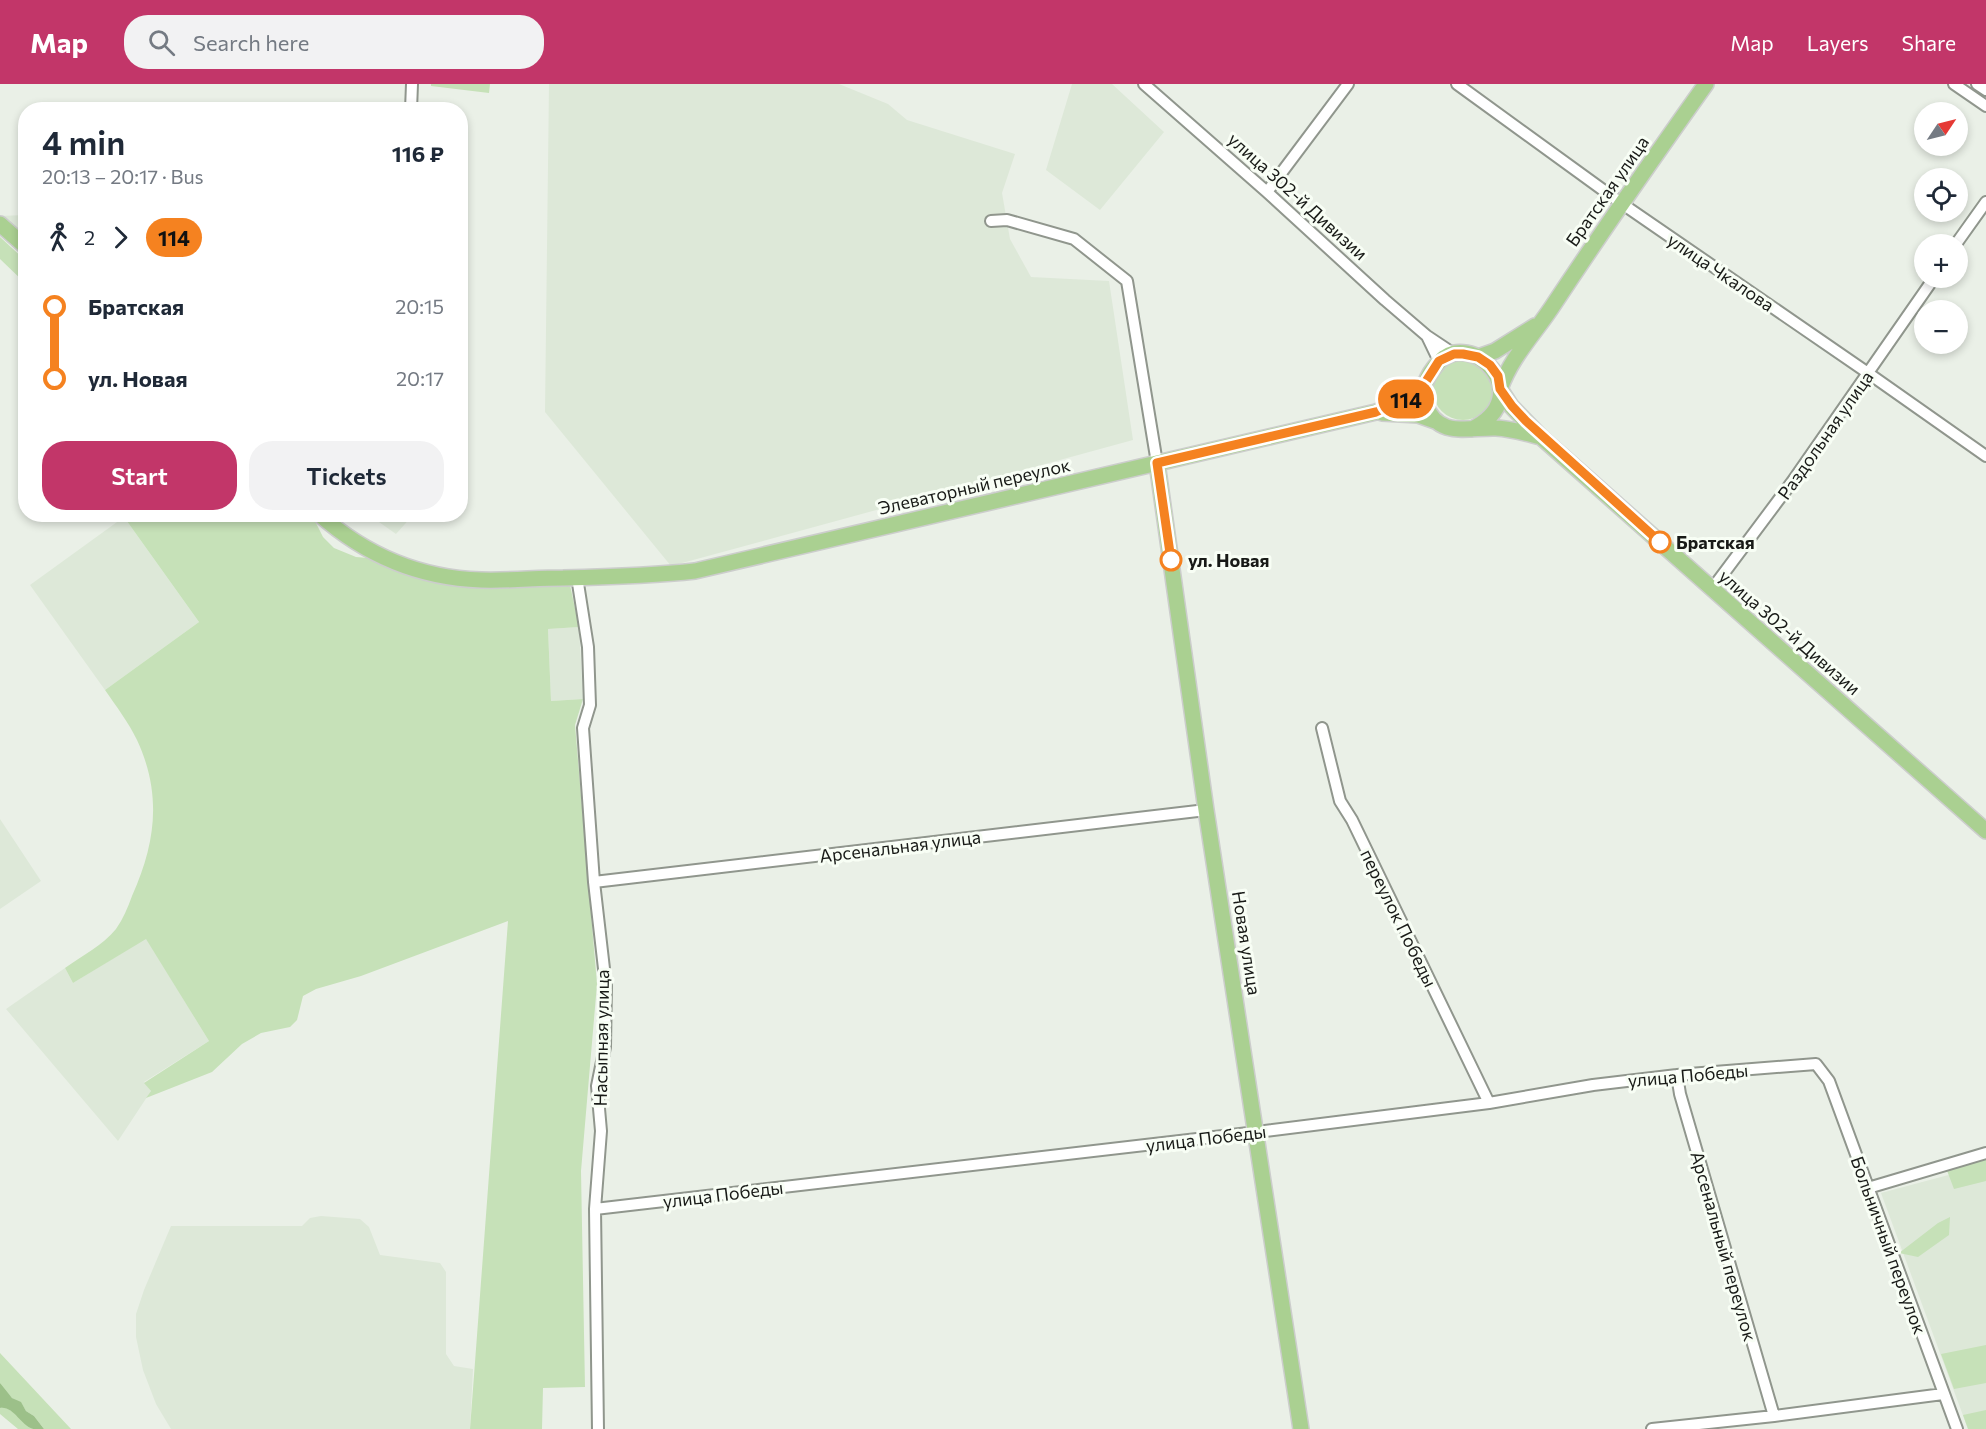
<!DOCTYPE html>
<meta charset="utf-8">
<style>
body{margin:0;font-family:Commissioner,sans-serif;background:#f2f2f3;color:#1f2937;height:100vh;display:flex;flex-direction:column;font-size:22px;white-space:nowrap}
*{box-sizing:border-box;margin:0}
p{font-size:20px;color:#747a83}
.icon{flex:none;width:33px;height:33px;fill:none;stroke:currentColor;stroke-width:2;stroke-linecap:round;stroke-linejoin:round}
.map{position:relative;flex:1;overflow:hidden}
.sheet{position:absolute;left:18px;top:18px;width:450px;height:420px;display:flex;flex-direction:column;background:#fff;border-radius:24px;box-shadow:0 3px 9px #0003}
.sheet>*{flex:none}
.badge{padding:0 12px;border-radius:20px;font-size:21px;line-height:39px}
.needle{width:39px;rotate:55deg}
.buttons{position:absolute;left:1914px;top:18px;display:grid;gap:12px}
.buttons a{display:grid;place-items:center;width:54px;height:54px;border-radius:50%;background:#fff;box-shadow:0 3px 9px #0003;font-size:30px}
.map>.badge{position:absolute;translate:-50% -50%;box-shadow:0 0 0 3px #fff}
.legs{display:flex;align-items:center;gap:9px;height:66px;padding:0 24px;font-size:20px}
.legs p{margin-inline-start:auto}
.headline{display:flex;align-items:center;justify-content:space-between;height:102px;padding:0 24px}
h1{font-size:33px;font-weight:600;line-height:45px}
.button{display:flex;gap:12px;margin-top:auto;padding:12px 24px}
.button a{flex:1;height:69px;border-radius:24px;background:#c23669;color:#fff;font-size:24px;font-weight:600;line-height:69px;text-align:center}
.button a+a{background:#f2f2f3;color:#1f2937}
ul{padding:0 24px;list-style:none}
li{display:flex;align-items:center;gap:21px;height:72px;font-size:22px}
li i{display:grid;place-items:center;width:9px;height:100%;margin:0 8px;background:currentColor}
li i::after{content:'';width:15px;height:15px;margin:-8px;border:4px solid;border-radius:50%;background:#fff}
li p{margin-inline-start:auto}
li:first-child i{background:linear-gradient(#0000 50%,currentColor 0)}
li:last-child i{background:linear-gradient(currentColor 50%,#0000 0)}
header{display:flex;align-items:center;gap:36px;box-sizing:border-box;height:84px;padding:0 30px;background:#c23669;color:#fff}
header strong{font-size:28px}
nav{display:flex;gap:33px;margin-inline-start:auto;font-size:21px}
.search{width:420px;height:54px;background:#f2f2f3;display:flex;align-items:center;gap:15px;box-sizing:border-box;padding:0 21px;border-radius:24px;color:#747a83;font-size:22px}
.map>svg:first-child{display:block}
</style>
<header>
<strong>Map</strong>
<div class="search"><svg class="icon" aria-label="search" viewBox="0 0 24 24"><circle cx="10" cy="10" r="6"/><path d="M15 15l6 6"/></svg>Search here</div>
<nav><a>Map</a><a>Layers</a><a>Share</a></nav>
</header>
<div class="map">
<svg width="1986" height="1345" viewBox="0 0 1986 1345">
<rect width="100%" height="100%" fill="#eaf0e7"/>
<path fill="#dde8d8" d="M549,0H839L888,20L907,36L1015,70L1002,109L1010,155L1031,193L1109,197L1133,356L671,482L545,328Z
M1072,0H1112L1164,48L1100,126L1046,86Z
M25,131V155L0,132Z
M369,431H413L396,450Z
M124,433L199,538L105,606L30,501Z
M579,543L583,615L551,617L548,545Z
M0,735L41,797L0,825Z
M146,854L209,957L144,998L151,1007L118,1057L6,925L65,884L73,899Z
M1986,1081V1345H1968L1881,1109Z
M321,1132L360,1135L369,1143L380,1171L440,1179L446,1188V1270L454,1282L473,1285L470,1345H171L156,1320L143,1286L136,1253V1230L144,1206L171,1142H302L310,1134Z"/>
<path fill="#c6e1b8" d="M431,0H490L489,9L431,2Z
M0,153L25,176V199L0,175Z
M1433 306a30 30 0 1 1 60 0a30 30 0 1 1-60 0Z
M128,430L308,431L315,437L323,453L334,464L356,473L368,474L407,491L433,498L454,501H570L579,543L548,545L551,617L583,615L575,641L597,900L581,1087L585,1303L543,1304L542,1345H470L508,837L361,892L316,905L303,912L297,936L290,943L261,949L242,960L212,988L146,1014L151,1007L144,999L209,957L146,855L73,899L65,884C82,872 103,861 116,845C123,835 128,823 132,812C156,759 162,710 137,656C129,639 116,622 105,606L199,538L124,433Z
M1986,1072V1097L1954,1105L1946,1084Z
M1950,1133L1949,1151L1918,1173L1899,1169L1938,1139Z
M1986,1261V1299L1954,1305L1941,1270Z
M0,1269L71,1345H44L34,1332L26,1327L21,1319L12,1314L3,1305L0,1299Z
M4,1323C13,1326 25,1339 33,1345H18L0,1330V1324Z
M1986,1326V1345H1968L1963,1331Z"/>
<path fill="#9cc089" d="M0,1299L12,1314L21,1318L26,1327L34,1332L44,1345C40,1345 37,1345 33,1345C20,1341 14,1322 0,1324Z"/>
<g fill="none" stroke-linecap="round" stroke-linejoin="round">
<defs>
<path id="minor" d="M1144,0L1267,108L1385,216L1427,252L1454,270
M1457,0L1621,119L1868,289L1986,372
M1954,0L1986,22
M1977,0L1986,6
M411,26L412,0
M1267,108L1348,0
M991,137L1007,136L1074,155L1127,197L1157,379
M1956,160L1986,118
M1427,252L1439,277
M577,493L588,563L590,621L583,644L594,798L606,902L605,963L597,1002L601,1047L595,1125L598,1345
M1712,505L1792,398L1934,194
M1322,644L1340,717L1352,736L1489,1019
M594,798L1206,726
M1677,991L1680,1010L1774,1332
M1868,1104L1986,1069
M595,1125L1257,1048L1489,1019L1593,1001L1677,991L1816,980L1829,997L1957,1345
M1652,1345L1774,1332L1943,1310"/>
<path id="primary" d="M1706,0C1654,73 1603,146 1554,220C1536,248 1511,273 1500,305L1511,322L1542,354L1986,747
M0,140L26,163
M1478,273L1495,267L1535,242
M1382,329L1418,331L1435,337
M1472,345C1539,312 1471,242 1438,279C1428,290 1420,305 1425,320C1438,355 1468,343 1496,344C1512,345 1525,349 1541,353
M1157,379L1206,726L1301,1345
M319,430C365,471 419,494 481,496C508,497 536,494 563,494C607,493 651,492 695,487L1376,328L1408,314L1425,299"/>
</defs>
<use href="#minor" stroke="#90968d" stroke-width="14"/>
<use href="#primary" stroke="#cccdcc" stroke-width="18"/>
<use href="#minor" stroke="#fff" stroke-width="10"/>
<use href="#primary" stroke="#aad091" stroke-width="15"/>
</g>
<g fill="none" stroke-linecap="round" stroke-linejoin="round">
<defs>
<path id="line-1" d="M1171,476L1157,379L1376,328L1408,314L1425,299L1439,277L1454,270H1463L1478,273L1490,281L1498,292L1500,305L1512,322L1526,337L1660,458"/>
</defs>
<use href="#line-1" stroke="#fff" stroke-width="14"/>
<use href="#line-1" stroke="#f58220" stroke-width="9"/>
</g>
<g fill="#fff" stroke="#f58220" stroke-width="3">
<circle cx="1660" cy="458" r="10"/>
<circle cx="1171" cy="476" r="10"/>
</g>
<g text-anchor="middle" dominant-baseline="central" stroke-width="6" stroke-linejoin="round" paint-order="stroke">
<g font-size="18" fill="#181a17" stroke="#f8fef5">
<text transform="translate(1607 107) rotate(-55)">Братская улица</text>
<text transform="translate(1298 112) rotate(42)">улица 302-й Дивизии</text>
<text transform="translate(1721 188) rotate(34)">улица Чкалова</text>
<text transform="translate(1825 351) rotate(-55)">Раздольная улица</text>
<text transform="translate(974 402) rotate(-13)">Элеваторный переулок</text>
<text transform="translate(1790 548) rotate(41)">улица 302-й Дивизии</text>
<text transform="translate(900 762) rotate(-7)">Арсенальная улица</text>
<text transform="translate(1399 834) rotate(64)">переулок Победы</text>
<text transform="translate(1247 859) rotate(81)">Новая улица</text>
<text transform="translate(601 954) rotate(-89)">Насыпная улица</text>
<text transform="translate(1688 991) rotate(-5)">улица Победы</text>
<text transform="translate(1206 1054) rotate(-7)">улица Победы</text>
<text transform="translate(723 1110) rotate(-7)">улица Победы</text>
<text transform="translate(1889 1161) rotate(70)">Больничный переулок</text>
<text transform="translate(1724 1162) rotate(74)">Арсенальный переулок</text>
</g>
<g font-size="18" font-weight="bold" fill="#181a17" stroke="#f8fef5" text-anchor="start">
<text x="1676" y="458">Братская</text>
<text x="1188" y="476">ул. Новая</text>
</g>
</g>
</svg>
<div class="buttons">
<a><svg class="needle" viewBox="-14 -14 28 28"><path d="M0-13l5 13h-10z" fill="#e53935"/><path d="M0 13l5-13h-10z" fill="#747a83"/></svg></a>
<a><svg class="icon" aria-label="locate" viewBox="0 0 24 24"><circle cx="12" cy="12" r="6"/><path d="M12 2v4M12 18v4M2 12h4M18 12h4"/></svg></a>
<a>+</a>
<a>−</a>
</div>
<b class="badge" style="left:1406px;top:315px;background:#f58220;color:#111">114</b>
<section class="sheet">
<div class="headline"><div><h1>4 min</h1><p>20:13 – 20:17 · Bus</p></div><b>116 ₽</b></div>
<div class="legs"><svg class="icon" aria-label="walk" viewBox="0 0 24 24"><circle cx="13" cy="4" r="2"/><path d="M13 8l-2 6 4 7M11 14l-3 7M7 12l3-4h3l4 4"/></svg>2<svg class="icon" aria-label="forward" viewBox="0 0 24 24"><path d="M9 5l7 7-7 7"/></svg><b class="badge" style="background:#f58220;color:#111">114</b></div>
<ul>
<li><i style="color:#f58220"></i><b>Братская</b><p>20:15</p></li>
<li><i style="color:#f58220"></i><b>ул. Новая</b><p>20:17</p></li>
</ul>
<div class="button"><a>Start</a><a>Tickets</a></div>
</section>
</div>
